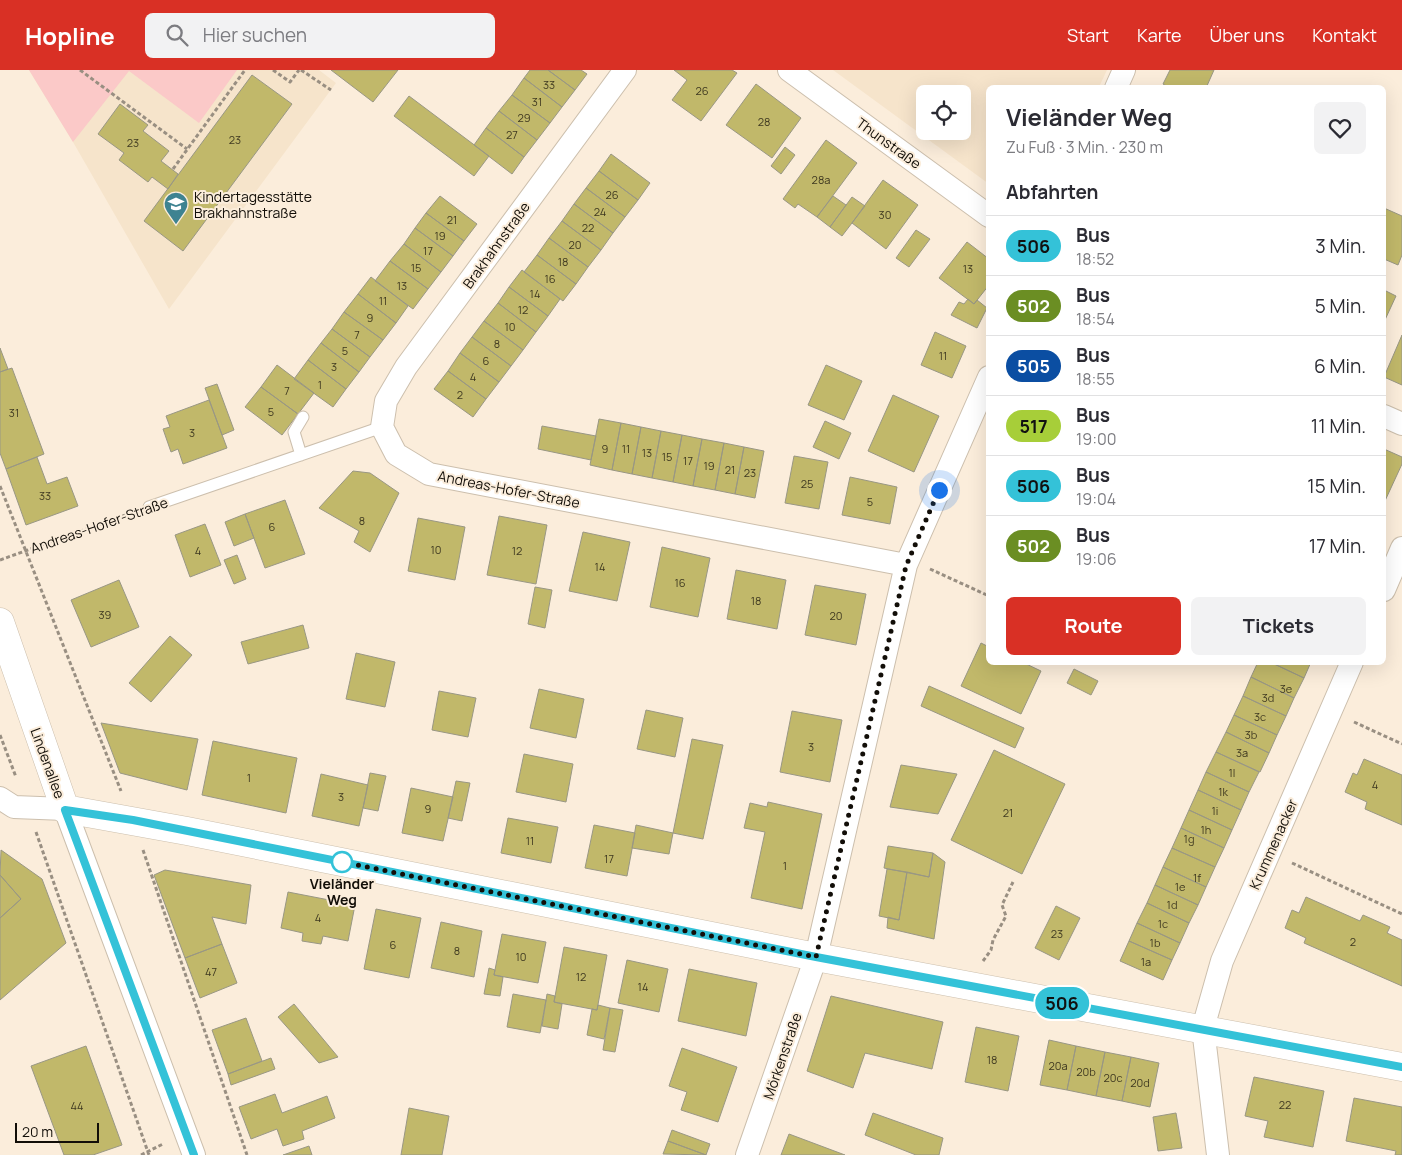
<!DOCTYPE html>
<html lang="de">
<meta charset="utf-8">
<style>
body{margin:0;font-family:Manrope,sans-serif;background:#f2f2f3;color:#2b2b33;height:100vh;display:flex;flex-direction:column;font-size:19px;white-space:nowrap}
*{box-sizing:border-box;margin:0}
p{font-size:16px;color:#7c7c81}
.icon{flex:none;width:28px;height:28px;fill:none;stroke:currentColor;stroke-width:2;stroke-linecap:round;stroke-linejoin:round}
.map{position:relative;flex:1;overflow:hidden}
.details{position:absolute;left:986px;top:15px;width:400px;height:580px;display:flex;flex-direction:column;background:#fff;border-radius:8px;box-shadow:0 5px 20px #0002}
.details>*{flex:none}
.badge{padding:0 10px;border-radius:16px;font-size:18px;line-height:32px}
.controls{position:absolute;left:916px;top:15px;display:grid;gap:10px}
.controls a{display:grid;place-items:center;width:55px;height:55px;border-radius:8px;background:#fff;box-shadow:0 5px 20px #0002;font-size:25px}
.scale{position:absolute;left:15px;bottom:12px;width:84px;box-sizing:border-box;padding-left:5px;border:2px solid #120e08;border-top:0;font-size:14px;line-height:18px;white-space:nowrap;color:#120e08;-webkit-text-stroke:4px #fbeddb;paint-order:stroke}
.you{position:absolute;width:25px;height:25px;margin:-12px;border:4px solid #fff;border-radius:50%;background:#1a73e8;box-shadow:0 0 0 8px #1a73e833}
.map>.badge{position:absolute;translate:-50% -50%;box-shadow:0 0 0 2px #fff}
h2{padding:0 20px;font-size:19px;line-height:45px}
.round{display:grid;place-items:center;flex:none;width:52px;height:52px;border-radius:8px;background:#f2f2f3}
.head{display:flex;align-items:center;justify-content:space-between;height:85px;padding:0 20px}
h1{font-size:24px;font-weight:700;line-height:38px}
.action{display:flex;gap:10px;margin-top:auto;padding:10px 20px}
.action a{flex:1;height:58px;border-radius:8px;background:#d93025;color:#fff;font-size:20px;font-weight:700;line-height:58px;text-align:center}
.action a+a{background:#f2f2f3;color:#2b2b33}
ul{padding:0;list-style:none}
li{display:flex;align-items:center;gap:15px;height:60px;padding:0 20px;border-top:1px solid #e1e1e2}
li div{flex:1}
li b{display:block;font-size:19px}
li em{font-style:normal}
li .badge{min-width:55px;font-weight:700;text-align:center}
header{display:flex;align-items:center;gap:30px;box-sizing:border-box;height:70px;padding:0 25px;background:#d93025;color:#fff}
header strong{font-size:24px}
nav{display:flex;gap:28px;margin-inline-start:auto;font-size:18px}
.search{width:350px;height:45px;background:#f2f2f3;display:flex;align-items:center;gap:12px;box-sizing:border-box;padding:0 18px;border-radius:8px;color:#7c7c81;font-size:19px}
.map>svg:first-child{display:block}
</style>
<header>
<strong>Hopline</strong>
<div class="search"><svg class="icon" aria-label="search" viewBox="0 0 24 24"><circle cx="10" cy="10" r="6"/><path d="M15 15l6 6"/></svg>Hier suchen</div>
<nav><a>Start</a><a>Karte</a><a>Über uns</a><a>Kontakt</a></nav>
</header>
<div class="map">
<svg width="1402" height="1085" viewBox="0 0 1402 1085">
<rect width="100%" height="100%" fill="#fbeddb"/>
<path fill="#f6e4cb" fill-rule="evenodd" d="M29,0H319L336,13L169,239L73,72Z
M833,0H1107L1099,17L989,18V114ZM925,24H962V61H925Z"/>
<path fill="#fbc9c8" d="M29,0H237L199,53L129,1L73,72Z"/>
<path fill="#c1b86a" stroke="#999784" d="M331,0H398L373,32Z
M530,0H548L575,20L562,37L524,8Z
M548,0H581L587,4L575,20Z
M674,0H732L737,3L701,51L672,30L687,10Z
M1170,0H1214L1206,18H1170L1163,14Z
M252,5L292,34L183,181L144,151Z
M524,8L562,37L550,53L512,25Z
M756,14L801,48L772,88L726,55Z
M512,25L550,53L537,70L499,41Z
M409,26L489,86L474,106L394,46Z
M120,34L148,55L143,61L169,81L161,91L178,104L168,119L152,107L148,112L119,90L124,83L98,64Z
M499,41L537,70L524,87L486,58Z
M486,58L524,87L512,104L474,75Z
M826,70L857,93L817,147L798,134L795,138L783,129Z
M785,77L795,85L781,104L771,96Z
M611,84L650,113L638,130L599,101Z
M599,101L638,130L625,147L586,118Z
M883,110L918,135L886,179L852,153Z
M586,118L625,147L613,163L574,134Z
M440,126L477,154L464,171L426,143Z
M833,126L846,135L830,157L817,147Z
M852,127L865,136L842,166L830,157Z
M574,134L613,163L601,180L562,151Z
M1384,138L1402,146V185L1398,195L1384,189Z
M426,143L464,171L453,186L415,158Z
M562,151L601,180L588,197L549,168Z
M415,158L453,186L441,202L404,174Z
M916,160L930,169L909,197L896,188Z
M549,168L588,197L576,214L537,185Z
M967,172L989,189V215L974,234L939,208Z
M404,174L441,202L428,219L390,191Z
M537,185L576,214L563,231L524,202Z
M390,191L428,219L413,239L375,211Z
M522,200L560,229L548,246L509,217Z
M371,207L408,236L396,253L358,224Z
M509,217L548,246L536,262L498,233Z
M1384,220L1396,226L1384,252Z
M358,224L396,253L383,270L344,242Z
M968,229L974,234L977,230L987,238L977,258L951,245L959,232L964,234Z
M498,233L536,262L523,280L484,251Z
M344,242L383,270L370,287L332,259Z
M484,251L523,280L511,296L472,267Z
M332,259L370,287L359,302L321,273Z
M935,262L966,276L952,308L921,295Z
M1402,265V315L1384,307Z
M472,267L511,296L499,312L460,283Z
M321,273L359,302L346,319L308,290Z
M0,278L8,299L0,302Z
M460,283L499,312L486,329L448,301Z
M308,290L346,319L333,337L294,309Z
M277,295L314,323L298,344L261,317Z
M826,295L862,311L844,350L808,335Z
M12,298L44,384L6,399L0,383V302Z
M448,301L486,329L473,347L434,319Z
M217,314L234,360L222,365L205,318Z
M261,317L298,344L282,365L245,337Z
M893,325L939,346L914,402L868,381Z
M209,330L227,378L183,394L178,379L171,382L163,359L170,357L166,346Z
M599,349L621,353L612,400L590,395Z
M825,351L851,363L839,389L813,377Z
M621,353L641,357L632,404L612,400Z
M542,356L596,366L591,390L538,379Z
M641,357L661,361L652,408L632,404Z
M661,361L682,365L673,412L652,408Z
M682,365L702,369L693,416L673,412Z
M702,369L724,373L715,420L693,416Z
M724,373L744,377L735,424L715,420Z
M744,377L764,381L755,428L735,424Z
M1384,379L1402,387V394L1384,433Z
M794,386L828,392L819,439L785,433Z
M37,387L47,414L67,407L78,436L26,455L6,399Z
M353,401L370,403L399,423L370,482L354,472L359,461L319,438Z
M850,407L897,417L890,454L842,445Z
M285,430L305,484L265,498L245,444Z
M245,444L254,468L234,476L225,452Z
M499,446L547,455L536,514L487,505Z
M418,448L465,457L455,510L408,501Z
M205,454L221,495L190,507L175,465Z
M583,462L630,472L617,531L569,521Z
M662,477L710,488L698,547L650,537Z
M237,485L246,509L234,514L224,490Z
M736,500L786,510L777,559L727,549Z
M119,510L139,557L91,577L71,530Z
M815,515L866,524L856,575L805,565Z
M535,517L552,520L545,558L528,554Z
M303,555L309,578L248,594L241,572Z
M170,566L192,585L151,632L129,613Z
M981,573L989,577V592H1022L1041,601L1021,644L961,616Z
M356,583L395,592L385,637L346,629Z
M1258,592H1270L1304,608L1294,628L1251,607Z
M1270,592H1311L1304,608Z
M1074,599L1098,611L1091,625L1067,613Z
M1251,607L1294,628L1286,646L1243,626Z
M929,616L1024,658L1015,678L921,636Z
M539,619L584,629L576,668L530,658Z
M439,621L476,628L468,667L432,660Z
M1243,626L1286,646L1277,665L1234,645Z
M646,640L683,648L675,687L637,679Z
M792,641L842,650L830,712L780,702Z
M1234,645L1277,665L1269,683L1226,662Z
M101,653L198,669L187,720L120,703Z
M1226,662L1269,683L1260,702L1216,682Z
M692,669L723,675L703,769L673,763Z
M213,671L297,688L286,743L202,725Z
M994,680L1065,714L1022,804L951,770Z
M1216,682L1259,702L1249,722L1206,702Z
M524,684L573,694L566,732L516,722Z
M1364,689L1402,705V755L1365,739L1367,732L1345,722L1353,703L1357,705Z
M901,695L957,704L938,744L890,737Z
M1206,702L1249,722L1241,740L1198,720Z
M370,703L386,706L378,741L363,738Z
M321,704L368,715L359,756L312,746Z
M456,711L470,713L462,751L448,748Z
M411,718L453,727L443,771L402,763Z
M1198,720L1241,740L1232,760L1189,740Z
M768,732L822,744L802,839L751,828L765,762L744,758L750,733L767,737Z
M1189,740L1232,760L1224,778L1181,758Z
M508,748L558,757L551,793L501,783Z
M594,755L635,763L627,806L585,798Z
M636,755L673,763L669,784L632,778Z
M1181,758L1224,778L1215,797L1172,778Z
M888,776L933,783L929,807L884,798Z
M1172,778L1215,797L1206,817L1163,797Z
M1,780L42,809L66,873L0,930V848L21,829L0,805Z
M933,783L945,792L934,869L887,858L888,847L899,850L907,802L929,807Z
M1163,797L1206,817L1198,835L1155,815Z
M887,799L907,802L899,850L879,846Z
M165,800L251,815L246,854L212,847L222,874L185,888L154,805Z
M0,805L21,829L0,848Z
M1155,815L1198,835L1189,853L1147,833Z
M288,822L355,835L348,871L323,866L321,874L302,871L303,863L281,858Z
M1306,827L1360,851L1363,845L1390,857L1387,863L1402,870V916L1304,873L1306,868L1285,858L1292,840L1299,843Z
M1147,833L1189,853L1180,873L1137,853Z
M1056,836L1080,848L1059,890L1035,878Z
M376,839L421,848L409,908L364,899Z
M441,852L482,861L474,907L431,898Z
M1137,853L1180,873L1172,890L1129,871Z
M502,864L546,872L538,913L494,905Z
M1129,871L1172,890L1163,910L1120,891Z
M222,874L237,913L200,928L185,888Z
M564,877L607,885L597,940L554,932Z
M627,890L668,899L659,942L618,933Z
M489,898L495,900L494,905L503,907L500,926L484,924Z
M689,899L757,913L746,966L678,951Z
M513,924L546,930L540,963L507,957Z
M547,924L555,926L554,932L562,934L558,959L542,956Z
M831,926L943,952L932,999L865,983L853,1018L807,1001Z
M294,934L338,987L319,993L278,947Z
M598,935L610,938L604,969L587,965L592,939L597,940Z
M610,938L623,940L615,982L603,980Z
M246,948L262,991L228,1004L212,960Z
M976,957L1019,966L1008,1021L965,1012Z
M1049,970L1076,976L1067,1020L1040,1015Z
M86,976L122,1075L93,1085H64L31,996Z
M1076,976L1105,982L1096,1026L1067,1020Z
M682,978L737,997L718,1052L681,1040L687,1022L669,1016Z
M1105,982L1131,987L1122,1031L1096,1026Z
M1131,987L1159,993L1150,1037L1122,1031Z
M271,988L275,999L231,1015L228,1004Z
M1254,1007L1324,1021L1313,1077L1264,1067L1268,1051L1245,1046Z
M275,1024L282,1043L327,1026L335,1048L302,1061L304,1069L283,1076L277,1059L251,1069L239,1037Z
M1354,1028L1402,1037V1085H1395L1396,1081L1346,1071Z
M409,1038L449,1046L442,1085H401Z
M873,1043L943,1068L939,1085H916L865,1065Z
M1176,1043L1182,1078L1158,1081L1153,1047Z
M672,1060L710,1074L706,1085L668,1071Z
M789,1064L845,1085H781Z
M668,1071L706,1085L663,1084Z
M309,1076L312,1085H283Z"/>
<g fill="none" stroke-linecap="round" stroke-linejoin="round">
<defs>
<path id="service" d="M301,385L294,362L303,347
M149,437L382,357"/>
<path id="minor" d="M625,0L406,297L386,331L382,357L396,384L429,404L906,495
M789,0L989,146
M1116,18L1124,0
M1384,346L1402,354
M1384,520L1402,478
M0,728L14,737L65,739L194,1085
M747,1085L816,887L906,495L989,307
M1218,1085L1203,958L1222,891L1352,592"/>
<path id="tertiary" d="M0,552L65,739L187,761L816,887L1402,997"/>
</defs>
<use href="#service" stroke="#ccbfad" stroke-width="13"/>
<use href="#minor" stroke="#ccbfad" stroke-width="24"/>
<use href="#tertiary" stroke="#ccbfad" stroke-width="29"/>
<path stroke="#998f82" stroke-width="3" stroke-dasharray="4 2.5" stroke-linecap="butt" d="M80,0L187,79
M273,0L290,12L299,0
M301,0L331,20
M173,99L245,0
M0,416L121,721
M0,490L131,443
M930,499L989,526
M1354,652L1402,674
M0,665L16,707
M36,762L149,1085
M143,780L247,1085
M1292,793L1402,844
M983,891L991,880L993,870L1006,846L1002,835L1013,812
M141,1085L163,1074"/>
<use href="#service" stroke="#fff" stroke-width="11"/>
<use href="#minor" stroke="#fff" stroke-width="22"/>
<use href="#tertiary" stroke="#fff" stroke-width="28"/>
</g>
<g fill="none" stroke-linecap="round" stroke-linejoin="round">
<defs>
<path id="line" d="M194,1085L65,740L133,750L816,887L1402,997"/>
</defs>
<use href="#line" stroke="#fff" stroke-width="11"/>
<use href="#line" stroke="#34c2d8" stroke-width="8"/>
<path stroke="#120e08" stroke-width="5" stroke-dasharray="0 9" d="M342,792L337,791L816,887L906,496L939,420"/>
</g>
<defs>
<symbol id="school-pin" viewBox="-11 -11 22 30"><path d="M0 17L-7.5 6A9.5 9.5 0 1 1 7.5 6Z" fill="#3e8391" stroke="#fbeddb"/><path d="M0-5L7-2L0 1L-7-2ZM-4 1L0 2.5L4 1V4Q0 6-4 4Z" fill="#fff"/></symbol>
</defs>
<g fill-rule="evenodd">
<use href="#school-pin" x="162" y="120" width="28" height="38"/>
</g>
<circle fill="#fff" stroke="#34c2d8" stroke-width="2.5" cx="342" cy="792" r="10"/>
<g text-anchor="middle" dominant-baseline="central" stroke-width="4" stroke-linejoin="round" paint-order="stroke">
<g font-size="11" fill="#3e3820">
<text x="549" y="14">33</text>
<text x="702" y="20">26</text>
<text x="537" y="31">31</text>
<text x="524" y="47">29</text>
<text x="764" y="51">28</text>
<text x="512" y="64">27</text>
<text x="235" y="69">23</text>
<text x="133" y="72">23</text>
<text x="821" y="109">28a</text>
<text x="612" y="124">26</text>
<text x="600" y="141">24</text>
<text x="885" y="144">30</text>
<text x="452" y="149">21</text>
<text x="588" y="157">22</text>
<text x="440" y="165">19</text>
<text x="575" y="174">20</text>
<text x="428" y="180">17</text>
<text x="563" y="191">18</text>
<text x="416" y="197">15</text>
<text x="968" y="198">13</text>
<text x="550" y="208">16</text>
<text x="402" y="215">13</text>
<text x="535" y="223">14</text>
<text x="383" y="230">11</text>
<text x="523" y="239">12</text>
<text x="370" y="247">9</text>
<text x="510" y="256">10</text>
<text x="357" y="264">7</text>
<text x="497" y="273">8</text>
<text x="345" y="280">5</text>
<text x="943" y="285">11</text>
<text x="486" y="290">6</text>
<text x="334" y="296">3</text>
<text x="473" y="306">4</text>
<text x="320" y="314">1</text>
<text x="287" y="320">7</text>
<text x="460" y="324">2</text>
<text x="271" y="341">5</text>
<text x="14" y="342">31</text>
<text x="192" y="362">3</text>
<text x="605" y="378">9</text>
<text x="626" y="378">11</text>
<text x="647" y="382">13</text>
<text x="667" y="386">15</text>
<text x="688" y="390">17</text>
<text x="709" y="395">19</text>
<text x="730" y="399">21</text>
<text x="750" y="402">23</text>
<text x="807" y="413">25</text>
<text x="45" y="425">33</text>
<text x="870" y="431">5</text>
<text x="362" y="450">8</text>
<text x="272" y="456">6</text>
<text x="436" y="479">10</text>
<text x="198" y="480">4</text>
<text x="517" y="480">12</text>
<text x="600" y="496">14</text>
<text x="680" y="512">16</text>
<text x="756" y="530">18</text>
<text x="105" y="544">39</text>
<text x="836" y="545">20</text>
<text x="1286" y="618">3e</text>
<text x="1268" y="627">3d</text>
<text x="1260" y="646">3c</text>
<text x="1251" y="664">3b</text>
<text x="811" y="676">3</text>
<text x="1242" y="682">3a</text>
<text x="1232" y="702">1l</text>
<text x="249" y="707">1</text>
<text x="1375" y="714">4</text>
<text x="1223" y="721">1k</text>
<text x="341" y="726">3</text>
<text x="428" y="738">9</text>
<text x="1215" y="740">1i</text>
<text x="1008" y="742">21</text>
<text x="1206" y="759">1h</text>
<text x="1189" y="768">1g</text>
<text x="530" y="770">11</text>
<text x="609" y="788">17</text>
<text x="785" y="795">1</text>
<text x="1197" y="807">1f</text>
<text x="1180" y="816">1e</text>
<text x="1172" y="834">1d</text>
<text x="318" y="847">4</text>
<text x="1163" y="853">1c</text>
<text x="1057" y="863">23</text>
<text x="1353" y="871">2</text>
<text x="1155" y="872">1b</text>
<text x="393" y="874">6</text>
<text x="457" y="880">8</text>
<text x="521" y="886">10</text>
<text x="1146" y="891">1a</text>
<text x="211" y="901">47</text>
<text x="581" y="906">12</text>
<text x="643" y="916">14</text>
<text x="992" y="989">18</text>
<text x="1058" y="995">20a</text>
<text x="1086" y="1001">20b</text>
<text x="1113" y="1007">20c</text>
<text x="1140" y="1012">20d</text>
<text x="1285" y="1034">22</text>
<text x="77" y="1035">44</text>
</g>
<g font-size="14" fill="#120e08" stroke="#fbeddb">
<text transform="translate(889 73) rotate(36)">Thunstraße</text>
<text transform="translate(496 175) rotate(-54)">Brakhahnstraße</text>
<text transform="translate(509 419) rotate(11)">Andreas-Hofer-Straße</text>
<text transform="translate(99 455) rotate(-19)">Andreas-Hofer-Straße</text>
<text transform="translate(48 693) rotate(70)">Lindenallee</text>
<text transform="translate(1273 774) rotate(-66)">Krummenacker</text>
<text transform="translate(782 986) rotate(-71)">Mörkenstraße</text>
</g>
<g font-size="14" fill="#120e08" stroke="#fbeddb" text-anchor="start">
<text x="194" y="126">Kindertagesstätte<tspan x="194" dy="16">Brakhahnstraße</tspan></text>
</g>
<g font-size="14" font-weight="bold" fill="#120e08" stroke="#fbeddb">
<text x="342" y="813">Vieländer<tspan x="342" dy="16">Weg</tspan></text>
</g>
</g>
</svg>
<div class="controls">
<a><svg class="icon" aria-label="locate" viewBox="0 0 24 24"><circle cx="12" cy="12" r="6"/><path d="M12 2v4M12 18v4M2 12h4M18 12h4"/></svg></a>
</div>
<div class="scale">20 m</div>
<div class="you" style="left:939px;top:420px"></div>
<b class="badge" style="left:1062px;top:933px;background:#34c2d8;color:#111">506</b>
<section class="details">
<div class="head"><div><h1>Vieländer Weg</h1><p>Zu Fuß · 3 Min. · 230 m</p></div><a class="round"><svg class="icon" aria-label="heart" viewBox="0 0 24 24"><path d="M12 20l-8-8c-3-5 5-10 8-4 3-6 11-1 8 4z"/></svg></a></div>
<h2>Abfahrten</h2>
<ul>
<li><span class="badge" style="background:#34c2d8;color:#111">506</span><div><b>Bus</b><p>18:52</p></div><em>3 Min.</em></li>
<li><span class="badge" style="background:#6b8e23;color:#fff">502</span><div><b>Bus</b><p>18:54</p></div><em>5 Min.</em></li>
<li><span class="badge" style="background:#0b4ea2;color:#fff">505</span><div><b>Bus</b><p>18:55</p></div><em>6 Min.</em></li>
<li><span class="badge" style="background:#a7ce39;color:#111">517</span><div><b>Bus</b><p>19:00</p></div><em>11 Min.</em></li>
<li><span class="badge" style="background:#34c2d8;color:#111">506</span><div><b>Bus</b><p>19:04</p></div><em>15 Min.</em></li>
<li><span class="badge" style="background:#6b8e23;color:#fff">502</span><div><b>Bus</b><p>19:06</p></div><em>17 Min.</em></li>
</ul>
<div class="action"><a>Route</a><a>Tickets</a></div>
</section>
</div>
